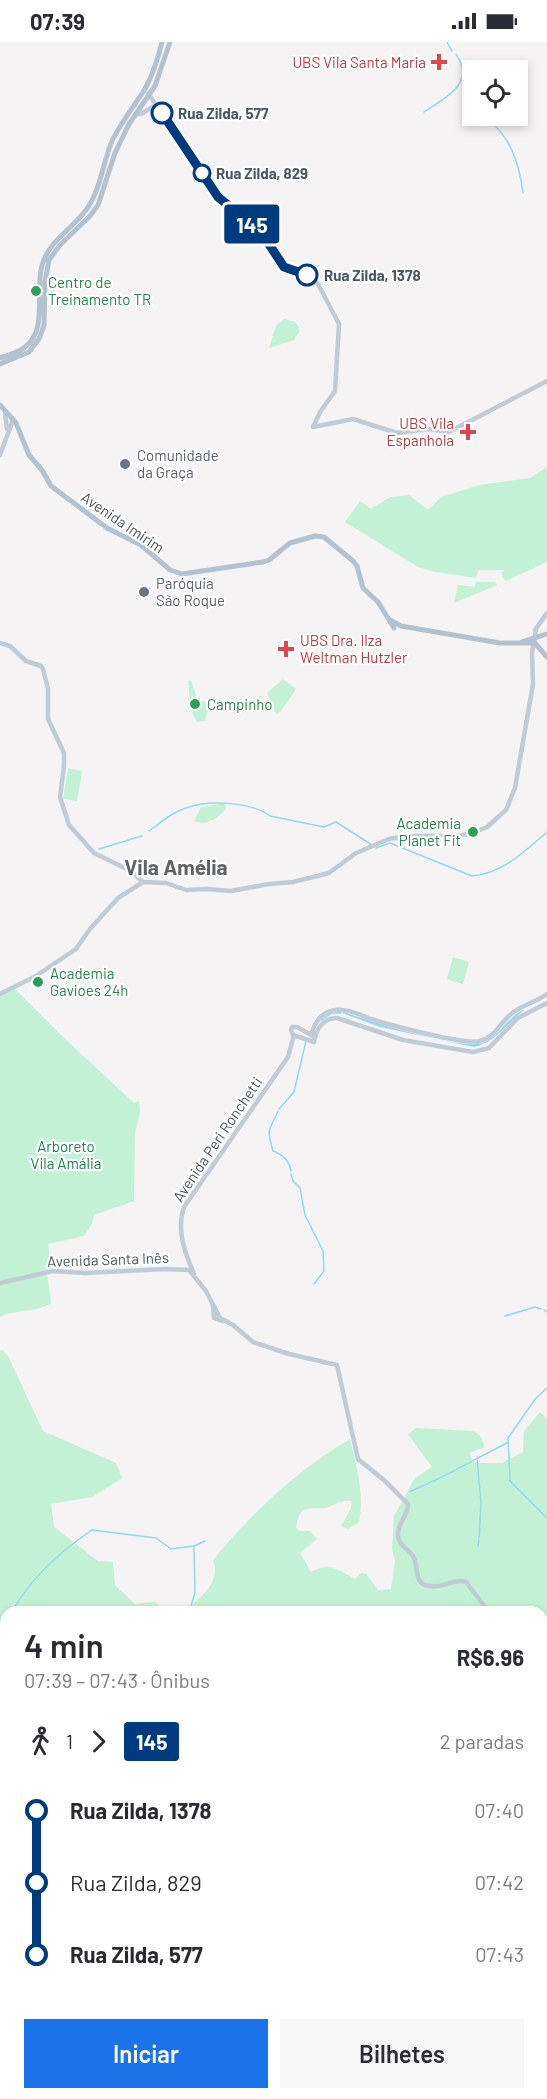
<!DOCTYPE html>
<html lang="pt">
<meta charset="utf-8">
<style>
body{margin:0;font-family:Barlow,sans-serif;background:#f7f7f7;color:#2b2b33;height:100vh;display:flex;flex-direction:column;font-size:22px;white-space:nowrap}
*{box-sizing:border-box;margin:0}
p{font-size:20px;color:#7c7c81}
.icon{flex:none;width:33px;height:33px;fill:none;stroke:currentColor;stroke-width:2;stroke-linecap:round;stroke-linejoin:round}
.map{position:relative;flex:1;overflow:hidden}
.side{position:absolute;left:0px;top:1564px;width:548px;height:494px;display:flex;flex-direction:column;background:#fff;border-radius:18px 18px 0 0;box-shadow:0 3px 9px #0003}
.side>*{flex:none}
.badge{padding:0 12px;border-radius:4px;font-size:21px;line-height:39px}
.controls{position:absolute;left:462px;top:18px;display:grid;gap:12px}
.controls a{display:grid;place-items:center;width:66px;height:66px;border-radius:0px;background:#fff;box-shadow:0 3px 9px #0003;font-size:30px}
.map>.badge{position:absolute;translate:-50% -50%;box-shadow:0 0 0 3px #fff}
.legs{display:flex;align-items:center;gap:9px;height:66px;padding:0 24px;font-size:20px}
.legs p{margin-inline-start:auto}
.summary{display:flex;align-items:center;justify-content:space-between;height:102px;padding:0 24px}
h1{font-size:33px;font-weight:600;line-height:45px}
.primary-button{display:flex;gap:12px;margin-top:auto;padding:12px 24px}
.primary-button a{flex:1;height:69px;border-radius:0px;background:#1a73e8;color:#fff;font-size:24px;font-weight:600;line-height:69px;text-align:center}
.primary-button a+a{background:#f7f7f7;color:#2b2b33}
ul{padding:0 24px;list-style:none}
li{display:flex;align-items:center;gap:21px;height:72px;font-size:22px}
li i{display:grid;place-items:center;width:9px;height:100%;margin:0 8px;background:currentColor}
li i::after{content:'';width:15px;height:15px;margin:-8px;border:4px solid;border-radius:50%;background:#fff}
li p{margin-inline-start:auto}
li:first-child i{background:linear-gradient(#0000 50%,currentColor 0)}
li:last-child i{background:linear-gradient(currentColor 50%,#0000 0)}
.status{display:flex;justify-content:space-between;align-items:center;height:42px;padding:0 30px;background:#fff;direction:ltr}
.status svg{height:16px;fill:currentColor}
.map>svg:first-child{display:block}
</style>
<div class="status"><b>07:39</b><svg viewBox="0 0 49 12"><path d="M0 12V9h3v3zM5 12V6h3v6zM10 12V3h3v9zM15 12V0h3v12zM26 1h20v11H26zM47 4h2v5h-2z"/></svg></div>
<div class="map">
<svg width="547" height="2057" viewBox="0 0 547 2057">
<rect width="100%" height="100%" fill="#f5f3f3"/>
<path fill="#c3f1d5" d="M284,277L295,280L299,285V290L294,298L269,306L276,284Z
M547,425V520L505,539L501,531L505,528H478L476,536L435,530L418,525L345,480L360,459L371,467L390,455L409,453L428,468L441,455L480,443L530,436Z
M476,540H495L497,543L454,561L458,543L475,545Z
M283,637L296,647L281,669L276,672L267,651Z
M191,638L197,657L209,661L205,679L197,680L191,668L188,639Z
M68,726L82,729L77,759L63,757Z
M225,761L226,767C216,777 208,784 194,779L201,765Z
M453,915L469,920L463,942L447,937Z
M14,946L65,997L134,1061L139,1059L140,1069L135,1092L134,1159L94,1173L92,1182L84,1194L48,1202L51,1229L0,1240V953Z
M47,1231L51,1261C36,1271 16,1267 0,1275V1243Z
M2,1308L8,1314L43,1389L116,1421L122,1436L92,1455L51,1462L54,1485L98,1519L113,1520L115,1543L135,1562L155,1560L167,1570H6V2052H379L381,2057H0V1309Z
M540,1370L547,1377V2057H383L381,2052H542V1570H184C199,1556 222,1541 213,1518C252,1471 297,1428 350,1397C356,1423 365,1453 359,1480L348,1487L341,1484L351,1466L352,1459C341,1457 334,1464 324,1466C318,1467 310,1465 304,1468C299,1470 297,1480 296,1486L300,1489H310L317,1497L300,1511L311,1530C329,1520 338,1528 355,1537L361,1531L366,1532L378,1548L391,1547L395,1519L392,1506L394,1474L415,1436L432,1425L408,1392L416,1386L474,1389L481,1395L485,1405L469,1411L474,1421H502L523,1410L524,1389Z"/>
<path fill="#90daee" d="M525,967C511,978 494,1002 474,1005L380,985L342,971L344,970C369,979 465,1010 485,1000C501,992 508,974 525,967Z"/>
<g fill="none" stroke-linecap="round" stroke-linejoin="round">
<path stroke="#90daee" stroke-width="1.5" d="M447,0L452,9
M464,34L466,60L472,66
M424,70C445,56 476,42 456,12
M483,74C510,92 519,120 523,151
M149,789C161,780 174,769 189,765C210,758 252,760 270,774L324,785L336,780L372,803
M376,806L390,801L472,834C502,832 525,809 547,790
M99,807L142,794
M321,978L332,971H341
M279,1067L294,1050L306,999
M278,1069C269,1090 266,1085 273,1109C283,1113 289,1118 291,1129
M291,1132L293,1139L300,1146L305,1173L323,1209L324,1229L314,1242
M544,1268L547,1270
M505,1274L535,1265L541,1267
M547,1346L536,1356L508,1396L510,1439L547,1476
M477,1416L481,1461L479,1496
M411,1449C444,1436 475,1417 507,1401
M478,1504L479,1498
M12,1570C30,1537 61,1509 92,1488L156,1496L171,1507L194,1504L205,1499
M189,1570L195,1551L194,1504
M0,1593L6,1582
M0,1901L6,1892
M261,2052L272,2057
M314,2052L322,2057
M444,2052L448,2057
M115,2057L119,2054L127,2057
M154,2057L158,2052
M253,2057L255,2052"/>
<path stroke="#c1cbd6" stroke-width="4.5" d="M148,51L218,155L261,190L284,225L306,232L318,242L339,282L335,349L320,370L313,385
M136,72H141L156,63
M5,372L7,387
M313,385L353,377L397,391L429,387L449,390L547,339
M0,413L13,378
M535,588L547,571
M0,601L10,604L26,619L41,624L43,627L48,647V677L64,711V724L60,755L69,783L94,811L131,829L143,840
M0,952L36,934L76,907L90,887L118,856L143,840L166,841L186,848L207,847L231,849L269,842L293,840L329,831L356,811L389,797L407,794H455L470,792L487,785L506,768L515,746L533,642L532,611L536,588
M311,993C315,980 321,970 335,968C347,966 360,973 371,977C390,983 463,1003 480,999C494,996 500,981 511,972C522,963 536,960 547,952
M315,995L297,985H292L291,988L293,993L314,1000C316,987 323,976 337,976L403,998L473,1010L489,1006L518,976L547,961
M194,1232C185,1211 176,1188 184,1165L288,1015L294,993
M0,1241L53,1229L85,1231L165,1227L189,1228L206,1249L220,1276L233,1283L253,1300L289,1312L337,1323L358,1417L385,1439L408,1462C409,1472 398,1480 398,1492C398,1504 407,1505 413,1514C419,1524 413,1542 429,1544C442,1547 453,1536 466,1540L489,1570
M213,1263L214,1276L222,1279
M542,1689L547,1694
M542,1779L547,1774
M542,1959L547,1965"/>
<path stroke="#b3c2d1" stroke-width="5" d="M0,316C8,313 18,311 25,305C48,289 35,247 42,223C50,196 77,185 90,162C102,143 103,118 113,97C122,79 134,64 145,47C153,32 158,17 162,0
M0,322L29,310L39,297L44,283L45,240L49,218L60,203L90,174L98,163L115,111L129,82L155,44L170,0
M0,363L16,381L29,413L42,428L51,444L107,486L141,503L170,528L182,532L263,520L269,518L290,501L315,494L324,495L353,519L357,524L363,546L378,560L394,586
M390,578L401,584L500,601H535L547,615
M522,600L547,592"/>
</g>
<g fill="none" stroke-linecap="round" stroke-linejoin="round">
<defs>
<path id="line-1" d="M162,71L218,155L261,190L284,225L307,233"/>
</defs>
<use href="#line-1" stroke="#fff" stroke-width="14"/>
<use href="#line-1" stroke="#003b80" stroke-width="9"/>
</g>
<g fill="#e0444e" stroke="#fff" stroke-width="2">
<path d="M436 11h6v6h6v6h-6v6h-6v-6h-6v-6h6z"/>
<path d="M465 381h6v6h6v6h-6v6h-6v-6h-6v-6h6z"/>
<path d="M283 598h6v6h6v6h-6v6h-6v-6h-6v-6h6z"/>
</g>
<g fill="#fff" stroke="#003b80" stroke-width="3">
<circle cx="162" cy="71" r="10"/>
<circle cx="202" cy="131" r="8"/>
<circle cx="307" cy="233" r="10"/>
</g>
<g fill="#2e9e5b" stroke="#fff" stroke-width="2">
<circle cx="36" cy="249" r="6"/>
<circle cx="195" cy="662" r="6"/>
<circle cx="473" cy="790" r="6"/>
<circle cx="38" cy="940" r="6"/>
</g>
<g fill="#6b7280" stroke="#fff" stroke-width="2">
<circle cx="125" cy="422" r="6"/>
<circle cx="144" cy="550" r="6"/>
</g>
<g text-anchor="middle" dominant-baseline="central" stroke-width="4.5" stroke-linejoin="round" paint-order="stroke">
<g font-size="15" fill="#be3a42" stroke="#fff" text-anchor="end">
<text x="426" y="20">UBS Vila Santa Maria</text>
<text x="454" y="381">UBS Vila<tspan x="454" dy="17">Espanhola</tspan></text>
<text x="300" y="598" text-anchor="start">UBS Dra. Ilza<tspan x="300" dy="17">Weltman Hutzler</tspan></text>
</g>
<g font-size="15" font-weight="bold" fill="#4a5661" stroke="#fff" text-anchor="start">
<text x="178" y="71">Rua Zilda, 577</text>
<text x="216" y="131">Rua Zilda, 829</text>
<text x="324" y="233">Rua Zilda, 1378</text>
</g>
<g font-size="15" fill="#27864d" stroke="#fff" text-anchor="start">
<text x="48" y="240">Centro de<tspan x="48" dy="17">Treinamento TR</tspan></text>
<text x="207" y="662">Campinho</text>
<text x="461" y="781" text-anchor="end">Academia<tspan x="461" dy="17">Planet Fit</tspan></text>
<text x="50" y="931">Academia<tspan x="50" dy="17">Gavioes 24h</tspan></text>
</g>
<g font-size="15" fill="#5b616d" stroke="#fff" text-anchor="start">
<text x="137" y="413">Comunidade<tspan x="137" dy="17">da Graça</tspan></text>
<text x="156" y="541">Paróquia<tspan x="156" dy="17">São Roque</tspan></text>
</g>
<g font-size="15" fill="#4a5661" stroke="#fff">
<text transform="translate(123 480) rotate(34)">Avenida Imirim</text>
<text transform="translate(217 1097) rotate(-56)">Avenida Peri Ronchetti</text>
<text transform="translate(108 1217) rotate(-2)">Avenida Santa Inês</text>
</g>
<g font-size="15" fill="#17864f" stroke="#fff">
<text x="66" y="1104">Arboreto<tspan x="66" dy="17">Vila Amália</tspan></text>
</g>
<g font-size="21" font-weight="bold" fill="#5f6368" stroke="#fff">
<text x="176" y="824">Vila Amélia</text>
</g>
</g>
</svg>
<div class="controls">
<a><svg class="icon" aria-label="locate" viewBox="0 0 24 24"><circle cx="12" cy="12" r="6"/><path d="M12 2v4M12 18v4M2 12h4M18 12h4"/></svg></a>
</div>
<b class="badge" style="left:252px;top:182px;background:#003b80;color:#fff">145</b>
<section class="side">
<div class="summary"><div><h1>4 min</h1><p>07:39 – 07:43 · Ônibus</p></div><b>R$6.96</b></div>
<div class="legs"><svg class="icon" aria-label="walk" viewBox="0 0 24 24"><circle cx="13" cy="4" r="2"/><path d="M13 8l-2 6 4 7M11 14l-3 7M7 12l3-4h3l4 4"/></svg>1<svg class="icon" aria-label="forward" viewBox="0 0 24 24"><path d="M9 5l7 7-7 7"/></svg><b class="badge" style="background:#003b80;color:#fff">145</b><p>2 paradas</p></div>
<ul>
<li><i style="color:#003b80"></i><b>Rua Zilda, 1378</b><p>07:40</p></li>
<li><i style="color:#003b80"></i><span>Rua Zilda, 829</span><p>07:42</p></li>
<li><i style="color:#003b80"></i><b>Rua Zilda, 577</b><p>07:43</p></li>
</ul>
<div class="primary-button"><a>Iniciar</a><a>Bilhetes</a></div>
</section>
</div>
